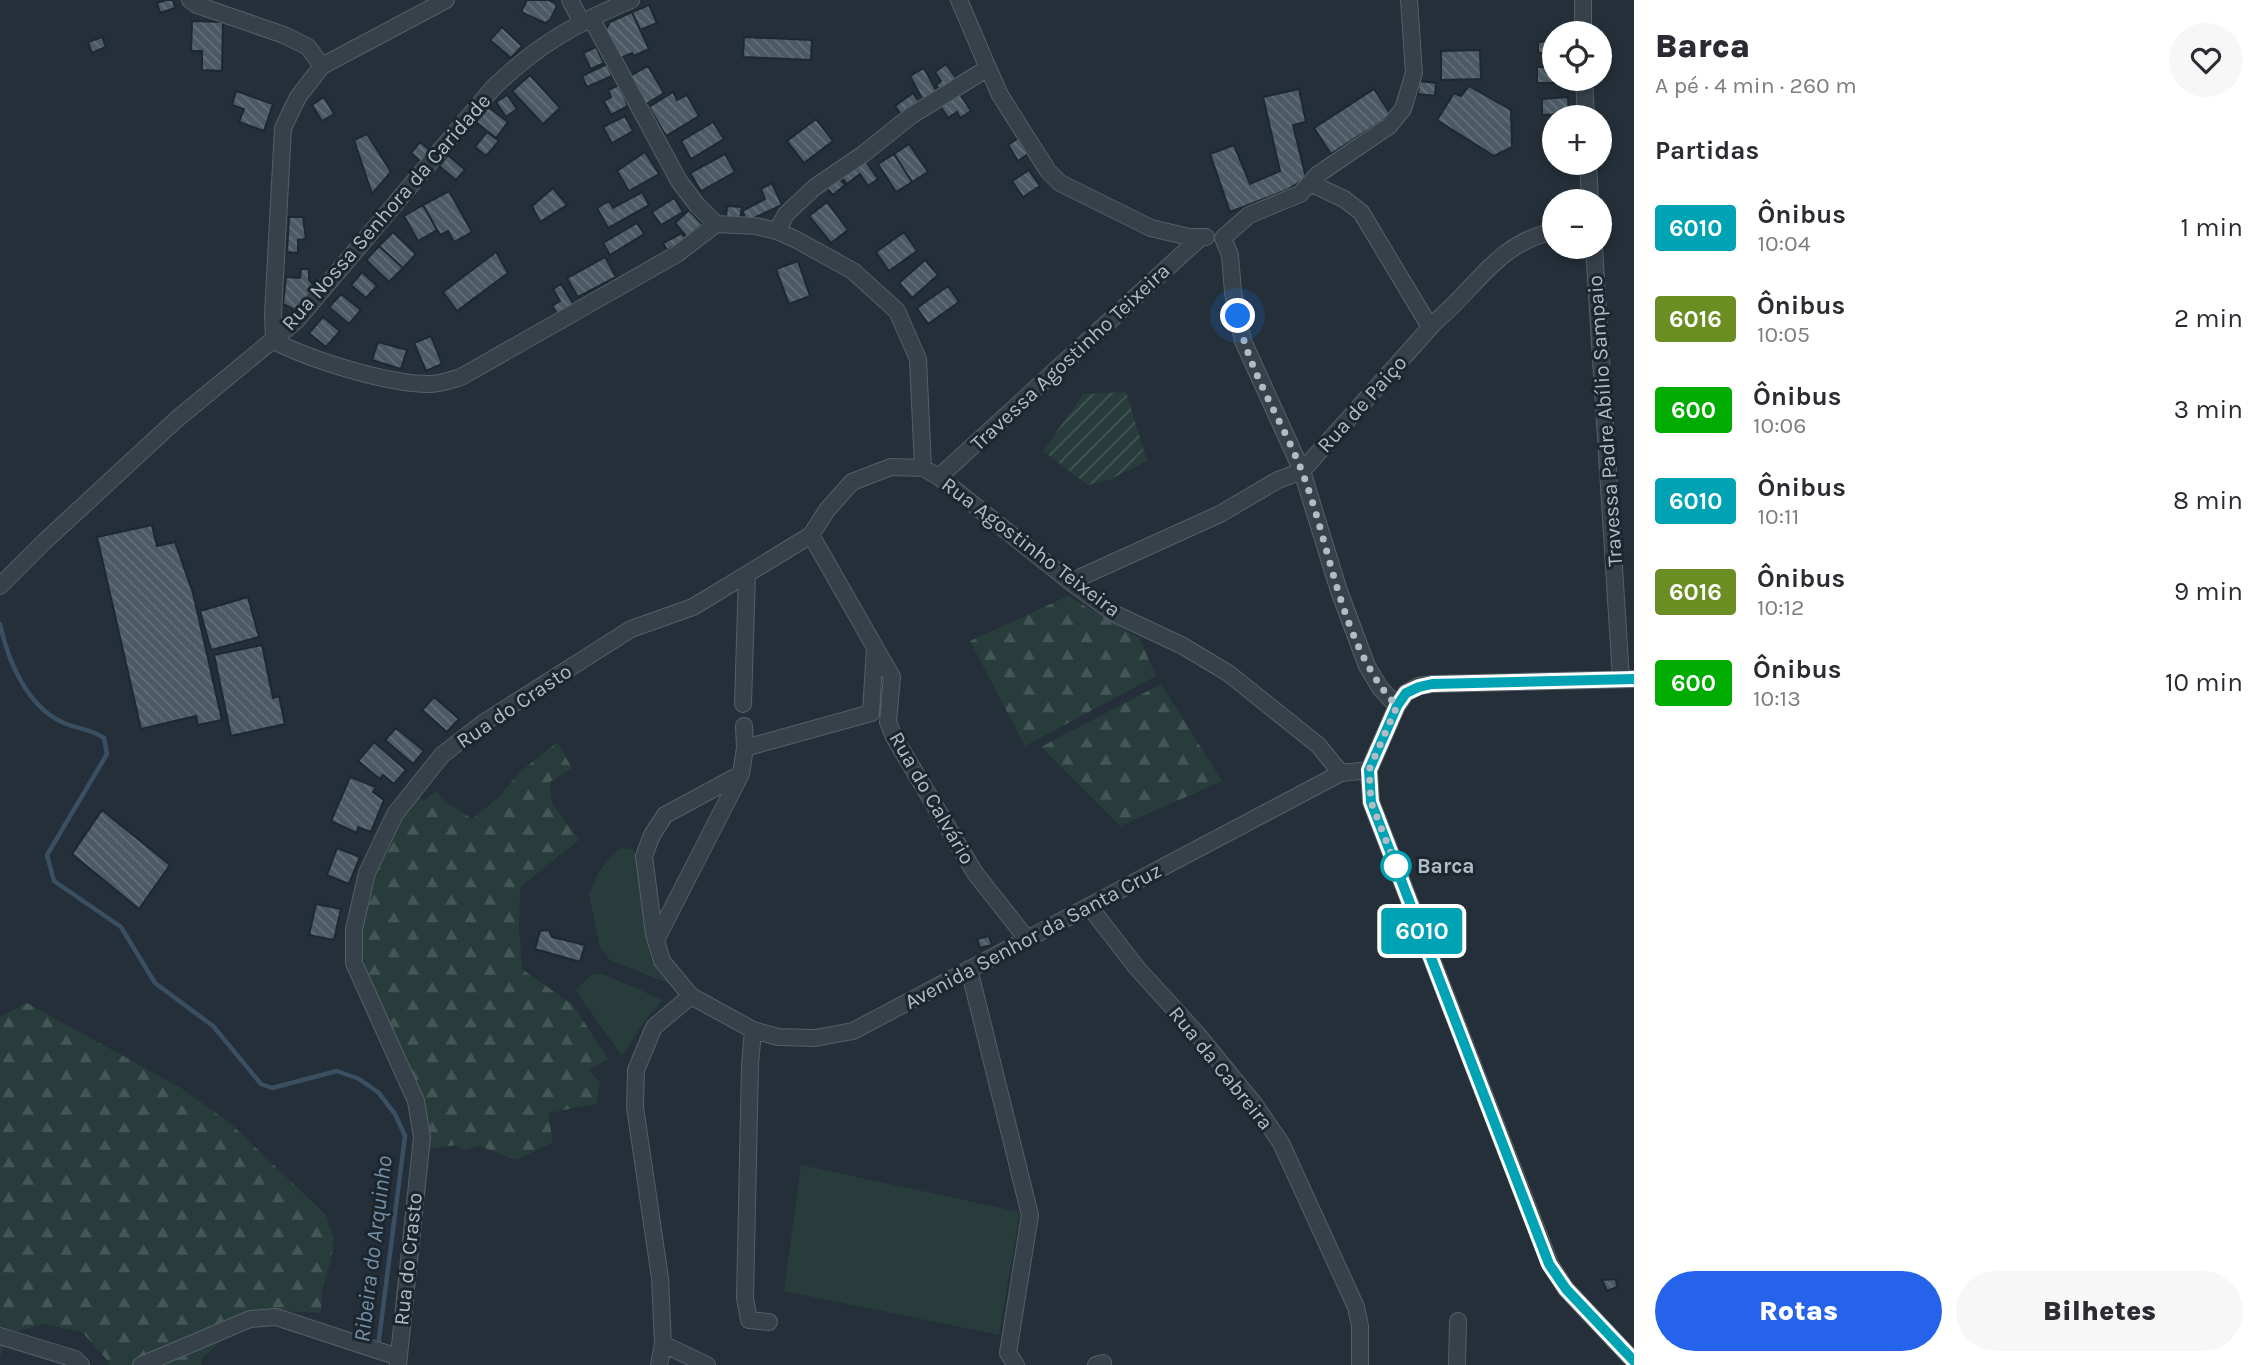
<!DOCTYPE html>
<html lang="pt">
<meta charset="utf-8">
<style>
body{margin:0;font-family:Karla,sans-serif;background:#f7f7f7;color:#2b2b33;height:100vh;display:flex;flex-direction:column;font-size:26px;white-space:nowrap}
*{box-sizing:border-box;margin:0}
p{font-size:23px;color:#7c7c81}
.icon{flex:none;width:38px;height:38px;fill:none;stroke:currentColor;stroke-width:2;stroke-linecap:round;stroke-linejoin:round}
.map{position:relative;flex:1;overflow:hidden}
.drawer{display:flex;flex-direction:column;background:#fff;width:630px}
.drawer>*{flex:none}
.badge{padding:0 14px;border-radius:5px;font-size:24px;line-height:46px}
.tools{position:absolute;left:1542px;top:21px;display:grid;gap:14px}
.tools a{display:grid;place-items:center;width:70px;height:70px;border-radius:50%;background:#fff;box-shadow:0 4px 10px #0003;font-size:35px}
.you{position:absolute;width:35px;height:35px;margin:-18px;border:5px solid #fff;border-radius:50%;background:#1a73e8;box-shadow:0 0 0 10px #1a73e833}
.map>.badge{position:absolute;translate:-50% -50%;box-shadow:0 0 0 4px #fff}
h2{padding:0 21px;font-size:26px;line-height:63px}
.round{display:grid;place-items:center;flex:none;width:74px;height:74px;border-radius:37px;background:#f7f7f7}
.headline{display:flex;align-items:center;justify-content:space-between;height:119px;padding:0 21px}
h1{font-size:33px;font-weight:800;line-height:52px}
.action{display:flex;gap:14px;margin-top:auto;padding:14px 21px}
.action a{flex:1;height:80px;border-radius:42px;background:#2563eb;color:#fff;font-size:28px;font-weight:800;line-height:80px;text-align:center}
.action a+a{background:#f7f7f7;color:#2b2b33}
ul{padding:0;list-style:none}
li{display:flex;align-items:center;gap:21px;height:91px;padding:0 21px}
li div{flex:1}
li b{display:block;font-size:26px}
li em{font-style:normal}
li .badge{min-width:77px;font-weight:700;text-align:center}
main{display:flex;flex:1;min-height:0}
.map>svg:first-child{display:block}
</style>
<main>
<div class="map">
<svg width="1634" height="1365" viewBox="0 0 1634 1365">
<defs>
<pattern id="forest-firs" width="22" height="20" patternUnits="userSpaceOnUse" patternTransform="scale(1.75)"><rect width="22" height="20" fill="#273c3b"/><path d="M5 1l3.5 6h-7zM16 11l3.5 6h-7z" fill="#445656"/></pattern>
<pattern id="garden-furrows" width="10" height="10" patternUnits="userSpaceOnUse" patternTransform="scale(1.75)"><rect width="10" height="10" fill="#273c3b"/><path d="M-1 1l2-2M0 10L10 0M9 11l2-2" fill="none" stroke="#445656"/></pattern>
<pattern id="building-back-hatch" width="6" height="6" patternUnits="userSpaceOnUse" patternTransform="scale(1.75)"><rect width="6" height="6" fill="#4c5a64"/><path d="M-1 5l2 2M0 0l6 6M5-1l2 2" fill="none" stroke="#637079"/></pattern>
</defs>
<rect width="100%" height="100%" fill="#242f39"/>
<path fill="#273c3b" d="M621,848L633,849L635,853L650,956L656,969L670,984L610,960L600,948L589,895L598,873L613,854Z
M592,974H603L663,1000L647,1018L622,1056L575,990Z
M801,1165L1020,1212L999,1335L784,1291Z"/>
<path fill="url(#forest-firs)" d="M1068,596L1139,638L1156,676L1025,746L970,641Z
M1161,684L1222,781L1120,826L1041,747Z
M557,742L572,768L550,782L552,803L579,840L520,887L519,928L522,969L573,1005L608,1059L589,1070L600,1083L596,1104L548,1113L553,1142L516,1160L480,1146L464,1150L457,1145L426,1149L368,979L359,937L366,879L417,796L423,801L436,791L448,803L472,819L498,798L520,772Z
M27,1003L181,1088L230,1123L326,1215L334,1240L331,1259L322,1291L321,1313L282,1311L263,1324L226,1337L203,1357L201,1365H109L108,1361L82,1332L44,1324L7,1334L0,1357V1017Z"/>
<path fill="url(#garden-furrows)" d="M1126,392L1147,461L1109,480L1088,485L1043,451L1083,394Z"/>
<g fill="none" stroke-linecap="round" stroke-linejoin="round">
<path stroke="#3a4f61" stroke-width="4.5" d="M0,624C8,661 27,707 64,723C78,729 91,729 104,738L107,754L47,855L54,881L121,927L155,983L213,1026L261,1084L272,1088L337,1071L359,1079L378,1092L395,1114L405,1136L378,1347"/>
</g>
<path fill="url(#building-back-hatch)" stroke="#1e2830" stroke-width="2" d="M166,0H173L175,8L160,13L157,3Z
M527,0H549L555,3L557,6L550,20L545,23L521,12Z
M649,5L657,23L640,30L632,12Z
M632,12L649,49L634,56L632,53L618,59L606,29L610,22Z
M192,21L223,22L222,71L202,70V51H191Z
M502,27L522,46L511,58L490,40Z
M102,37L106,47L92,53L88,42Z
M744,37L812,40L811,60L743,57Z
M1554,41V53H1538V42Z
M596,47L604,63L591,69L583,53Z
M1480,50L1481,79L1441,80V51Z
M607,64L612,76L587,87L582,76Z
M946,64L958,81L942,93L936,85L941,81L935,72Z
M648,66L664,93L646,104L630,76Z
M1537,67H1554V79H1569V83H1537Z
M924,68L938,94L924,102L910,76Z
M530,75L560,108L543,124L512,91Z
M1419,81L1436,83L1435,96L1418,94Z
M619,85L628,106L611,115L604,101L611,97L608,90Z
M1469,86L1511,110L1512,147L1494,156L1437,120L1454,93L1461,96Z
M1299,89L1306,122L1293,125L1306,178L1287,190L1230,212L1210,154L1234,145L1250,184L1280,171L1263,97Z
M1374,89L1391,115L1331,154L1314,128Z
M236,91L273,104L264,131L239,122L244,109L232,105Z
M958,91L971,111L960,118L957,112L948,118L939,104Z
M673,92L677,100L687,95L699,116L666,136L649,107Z
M913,93L921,105L903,117L895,106Z
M507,95L517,109L506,117L496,102Z
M324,97L334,114L322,121L312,105Z
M1568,97L1569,114L1542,115V99Z
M488,107L508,122L496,138L476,122Z
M625,116L633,131L612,143L603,127Z
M816,119L833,141L804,163L787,141Z
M713,122L724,139L691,159L681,141Z
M487,132L499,141L486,156L475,147Z
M367,134L391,172L372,194L354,140Z
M1018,138L1028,154L1018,161L1008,145Z
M420,142L431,151L421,162L411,153Z
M909,144L928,172L912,182L894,154Z
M645,152L659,174L629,191L617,171Z
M725,154L735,172L701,191L690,173Z
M894,154L912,182L896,192L878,164Z
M448,155L465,170L456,180L439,166Z
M864,159L878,179L868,186L860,174L847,184L840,175Z
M1029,170L1040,186L1023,197L1012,181Z
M838,177L845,185L833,195L826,187Z
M772,183L782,205L747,221L742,211L765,199L761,189Z
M553,188L567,205L540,222L532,206Z
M449,191L472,232L454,242L448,231L440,235L423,205Z
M642,192L649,205L608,228L597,208L609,201L613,208Z
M674,198L683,212L661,225L652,212Z
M827,202L848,230L831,243L809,216Z
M423,205L437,230L418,241L404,216Z
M727,206L742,207L740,219L726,217Z
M689,210L702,224L687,237L675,223Z
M289,217H303L306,239L298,240V253L287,252Z
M637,223L644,234L610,255L603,243Z
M393,232L416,254L403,268L379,246Z
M904,232L917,251L889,271L876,252Z
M682,233L686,240L667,250L663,243Z
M379,246L403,268L389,282L366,260Z
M496,252L508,273L457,311L443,292Z
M605,257L616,277L578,297L567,278Z
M925,260L938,275L912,298L899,283Z
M798,261L810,296L789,304L776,269Z
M301,269H309V280L315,287L295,310L283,304L286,277L300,278Z
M362,272L377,286L366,298L351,285Z
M561,284L574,305L558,315L552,306L560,301L553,289Z
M948,286L959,302L928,324L917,308Z
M341,294L361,310L349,324L329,307Z
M323,317L340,331L326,347L309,333Z
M431,336L442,364L426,371L414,343Z
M378,342L407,350L401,369L372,360Z
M152,525L157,546L175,542L193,593L222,720L198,725L196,716L141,729L97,537Z
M248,597L259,637L211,650L200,611Z
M262,645L273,698L279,696L285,724L231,736L214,655Z
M434,697L459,719L447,732L422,710Z
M396,728L424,751L413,764L385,740Z
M374,742L406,770L394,784L383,775L380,779L358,761Z
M350,777L376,787L373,792L384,800L371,832L358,827L357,833L331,821Z
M102,810L170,865L139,909L72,854Z
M337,848L360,857L349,884L327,875Z
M316,904L341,909L334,940L309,935Z
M549,930L552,937L585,945L580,962L535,949L540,931Z
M989,936L992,945L980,948L977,939Z
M1616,1279L1617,1287L1607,1291L1602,1280Z"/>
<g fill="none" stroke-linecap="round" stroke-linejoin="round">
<defs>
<path id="minor" d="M190,0L197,5L284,35L308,47L322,66
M570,0L582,23
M591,18L679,181L697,205L716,224L755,226L777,231L797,240L853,271L897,311L918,359L923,468
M1583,33V0
M988,68L1000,95L1048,171L1060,183L1151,228L1189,237H1206
M1584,79L1586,117
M1588,163L1590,201
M1310,183L1344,199L1361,212L1430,327
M777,231L786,214L815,187L862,155L912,115L988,68L959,0
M1223,238L1230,255L1233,292L1243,341L1302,471L1339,591L1367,666L1380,688L1397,706
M1223,238L1249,215L1300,194L1317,175L1389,126L1403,109L1414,73L1409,0
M1594,247L1621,679
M274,341C311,360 387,384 429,384C440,384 451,380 461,377L677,254L716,224
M274,341L273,314L283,128L298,97L322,66L446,0
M939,477L1201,237
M811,535L892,677L888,722L894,737L975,873L1027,939
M1073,584L1081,577L1220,514L1278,480L1302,471L1435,322C1478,286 1496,244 1554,231
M0,586L44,542L177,419L297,320L493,88C536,46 576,23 631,0
M1634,679L1432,684L1419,686L1406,693L1397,706L1369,770L1371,802L1550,1264L1566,1289L1634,1361
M743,704L747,575
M745,748L871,713L875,647
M741,774L665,815L652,835L644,856L654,934L662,961L691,996L753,1030L778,1037L815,1038L853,1031L1341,773L1369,770
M1089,906L1137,968L1198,1035L1255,1105L1281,1143L1356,1307L1360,1326V1365
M656,940L741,774L745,748L744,726
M969,969L1030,1215L1008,1353L1016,1365
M691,996L654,1027L636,1070L635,1107L660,1278L663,1344L707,1365
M753,1030L750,1065L745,1298L749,1320L769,1322
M0,1336L75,1359L81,1365
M141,1365L250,1319L276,1317L398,1357
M398,1365L422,1137L416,1101L354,963V929L367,873L395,814L442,755L483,723L631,629L693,607L811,535L827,510L852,482L891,467L923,468L939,477L1073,584L1115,614L1183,646L1228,673L1318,745L1341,773
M659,1365L663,1344
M1096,1365L1103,1363V1365
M1457,1365L1458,1321"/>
</defs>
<use href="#minor" stroke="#555f67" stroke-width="18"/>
<use href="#minor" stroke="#374149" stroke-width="16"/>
</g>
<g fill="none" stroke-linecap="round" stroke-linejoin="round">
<defs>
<path id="line" d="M1634,679L1432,684L1419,687L1406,693L1397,706L1369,770L1371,802L1549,1264L1566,1289L1634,1361"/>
</defs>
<use href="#line" stroke="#fff" stroke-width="16"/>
<use href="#line" stroke="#00a3b4" stroke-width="10"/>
<path stroke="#b2bcc5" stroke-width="7" stroke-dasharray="0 12.6" d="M1238,316C1248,371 1281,418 1301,469C1331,545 1340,646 1397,706L1369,770L1371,802L1396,866"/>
</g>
<circle fill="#fff" stroke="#00a3b4" stroke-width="3.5" cx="1396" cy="866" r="14"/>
<g text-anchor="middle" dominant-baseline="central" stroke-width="6" stroke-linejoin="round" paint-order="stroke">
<g font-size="21" fill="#b2bcc5" stroke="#1c262e">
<text transform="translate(386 212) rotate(-49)">Rua Nossa Senhora da Caridade</text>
<text transform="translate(1070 357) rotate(-43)">Travessa Agostinho Teixeira</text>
<text transform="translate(1362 404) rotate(-48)">Rua de Paiço</text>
<text transform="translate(1605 421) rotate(-94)">Travessa Padre Abílio Sampaio</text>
<text transform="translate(1031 547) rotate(37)">Rua Agostinho Teixeira</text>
<text transform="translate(514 706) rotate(-34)">Rua do Crasto</text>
<text transform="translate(932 798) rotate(60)">Rua do Calvário</text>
<text transform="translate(1033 936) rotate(-28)">Avenida Senhor da Santa Cruz</text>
<text transform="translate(1221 1068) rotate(51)">Rua da Cabreira</text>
<text transform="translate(408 1259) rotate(-84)">Rua do Crasto</text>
</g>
<g font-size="21" font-weight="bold" fill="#b2bcc5" stroke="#1c262e" text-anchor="start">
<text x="1417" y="866">Barca</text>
</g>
<g font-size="23" font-style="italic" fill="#7590a7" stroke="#1c262e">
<text transform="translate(373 1249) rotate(-83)">Ribeira do Arquinho</text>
</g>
</g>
</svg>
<div class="tools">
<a><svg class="icon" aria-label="locate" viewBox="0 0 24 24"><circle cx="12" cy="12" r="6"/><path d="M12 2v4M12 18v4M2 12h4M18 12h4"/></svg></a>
<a>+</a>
<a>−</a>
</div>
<div class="you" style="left:1238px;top:316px"></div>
<b class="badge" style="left:1422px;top:931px;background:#00a3b4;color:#fff">6010</b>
</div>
<section class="drawer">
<div class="headline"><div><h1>Barca</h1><p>A pé · 4 min · 260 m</p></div><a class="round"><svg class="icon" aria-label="heart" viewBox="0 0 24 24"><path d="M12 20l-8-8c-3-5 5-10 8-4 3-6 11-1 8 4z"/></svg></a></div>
<h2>Partidas</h2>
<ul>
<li><span class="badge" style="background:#00a3b4;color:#fff">6010</span><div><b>Ônibus</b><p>10:04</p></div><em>1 min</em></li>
<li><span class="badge" style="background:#6b8e23;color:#fff">6016</span><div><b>Ônibus</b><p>10:05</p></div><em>2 min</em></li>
<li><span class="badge" style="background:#00ac00;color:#fff">600</span><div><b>Ônibus</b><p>10:06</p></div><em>3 min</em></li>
<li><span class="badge" style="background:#00a3b4;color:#fff">6010</span><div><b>Ônibus</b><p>10:11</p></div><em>8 min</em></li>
<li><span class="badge" style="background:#6b8e23;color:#fff">6016</span><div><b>Ônibus</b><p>10:12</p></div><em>9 min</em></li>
<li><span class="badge" style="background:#00ac00;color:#fff">600</span><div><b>Ônibus</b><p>10:13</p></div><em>10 min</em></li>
</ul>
<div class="action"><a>Rotas</a><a>Bilhetes</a></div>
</section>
</main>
